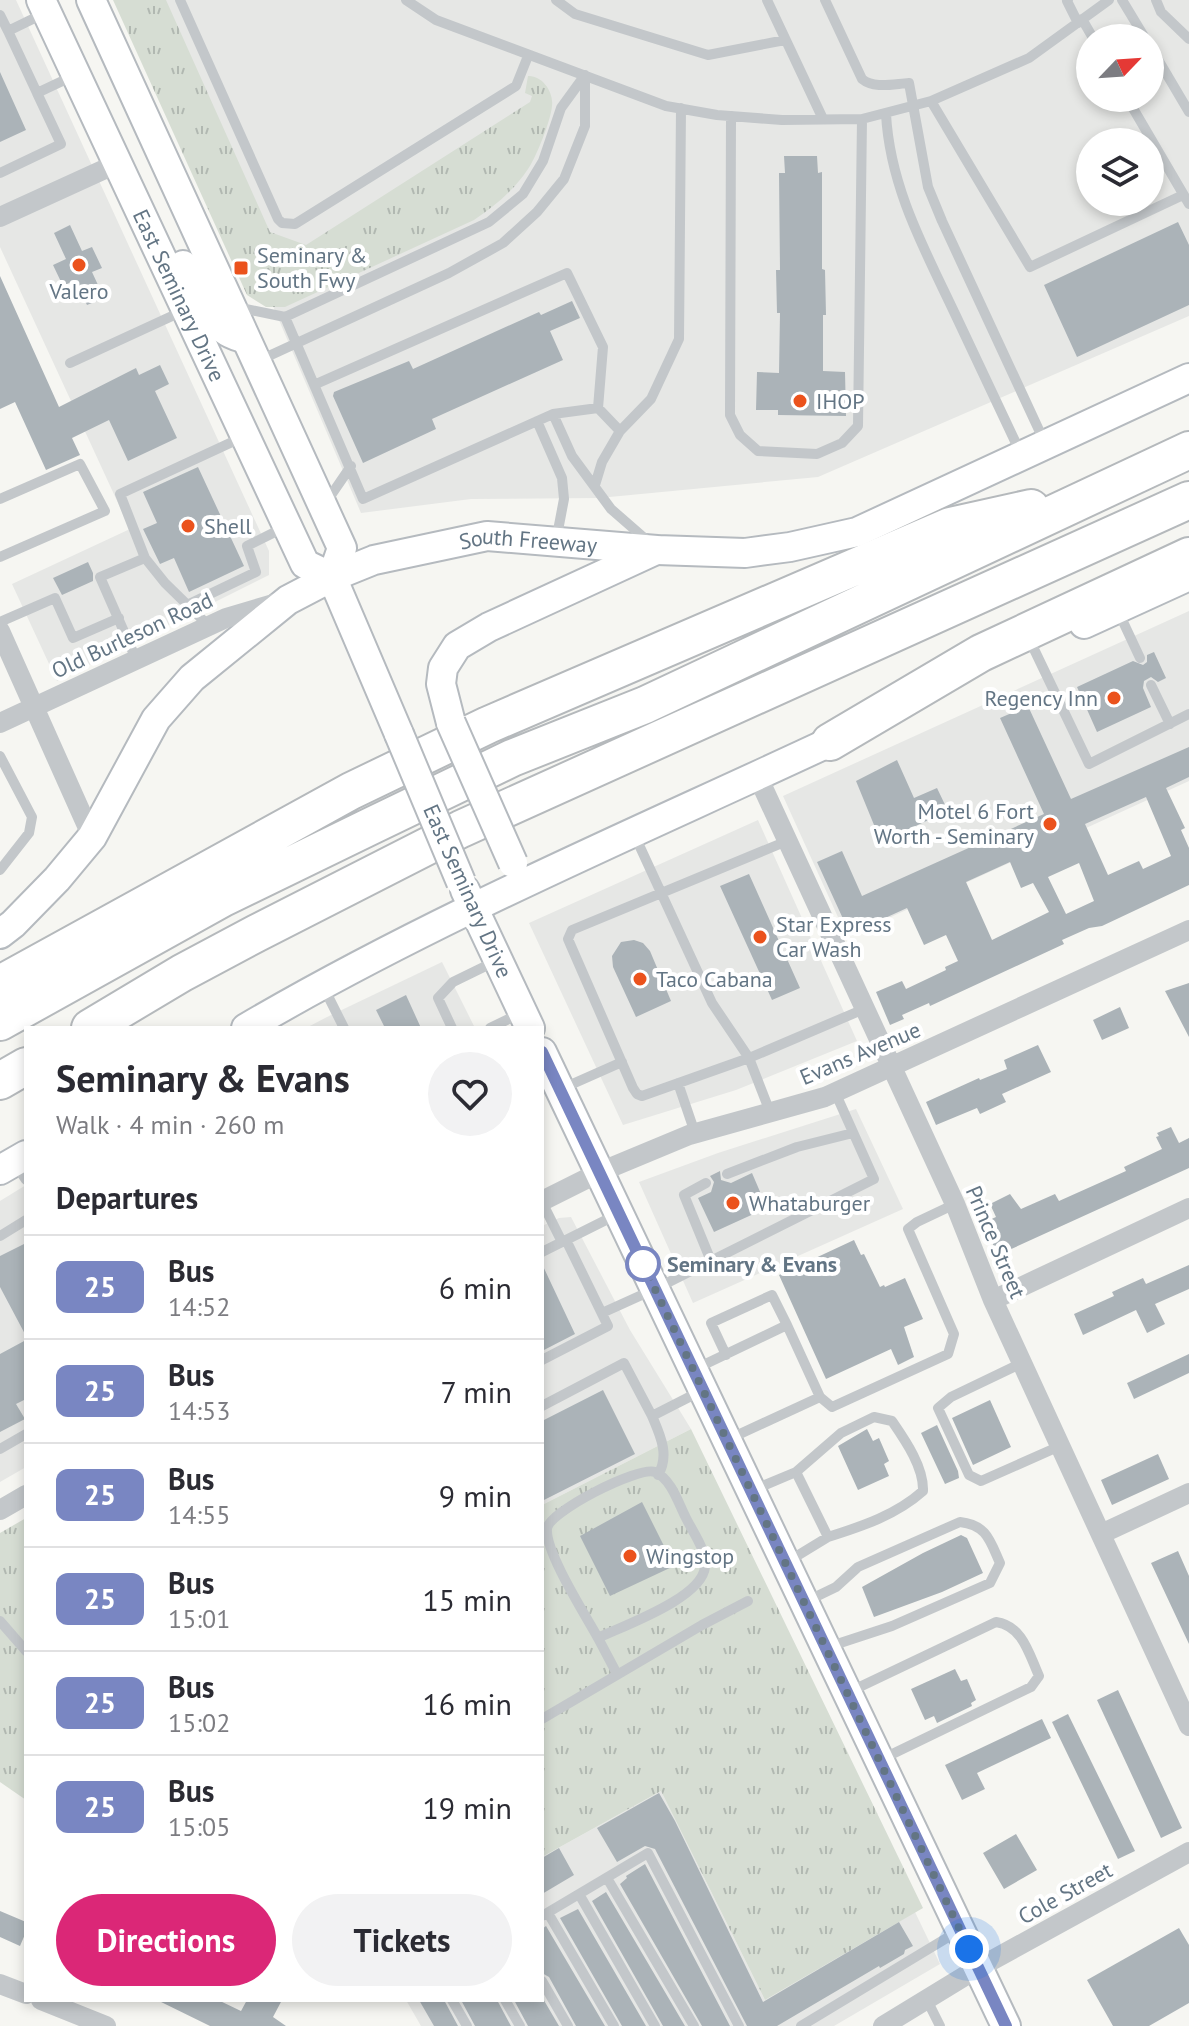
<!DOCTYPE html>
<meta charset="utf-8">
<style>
body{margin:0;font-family:"PT Sans",sans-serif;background:#f2f2f3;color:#2b2b33;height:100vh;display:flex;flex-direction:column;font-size:30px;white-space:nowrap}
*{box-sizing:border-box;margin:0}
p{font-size:26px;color:#7c7c81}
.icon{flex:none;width:44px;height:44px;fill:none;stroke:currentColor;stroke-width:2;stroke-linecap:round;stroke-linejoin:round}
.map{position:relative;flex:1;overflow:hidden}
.side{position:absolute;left:24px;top:1026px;width:520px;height:976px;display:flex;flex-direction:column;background:#fff;border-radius:0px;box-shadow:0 4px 12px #0003}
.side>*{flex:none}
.badge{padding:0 16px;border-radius:12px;font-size:28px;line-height:52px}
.needle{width:52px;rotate:65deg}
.controls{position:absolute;left:1076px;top:24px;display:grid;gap:16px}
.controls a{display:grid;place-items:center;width:88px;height:88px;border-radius:50%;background:#fff;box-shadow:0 4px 12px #0003;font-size:40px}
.you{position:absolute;width:40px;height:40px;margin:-20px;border:6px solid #fff;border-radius:50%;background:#1a73e8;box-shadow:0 0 0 12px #1a73e833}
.map>.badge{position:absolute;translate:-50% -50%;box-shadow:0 0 0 4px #fff}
h2{padding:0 32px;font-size:30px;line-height:72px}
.round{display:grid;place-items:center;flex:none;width:84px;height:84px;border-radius:42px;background:#f2f2f3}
.headline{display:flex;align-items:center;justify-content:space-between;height:136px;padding:0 32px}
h1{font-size:38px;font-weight:600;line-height:60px}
.button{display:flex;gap:16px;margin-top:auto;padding:16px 32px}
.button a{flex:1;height:92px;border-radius:48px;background:#db2777;color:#fff;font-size:32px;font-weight:600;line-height:92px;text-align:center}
.button a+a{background:#f2f2f3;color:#2b2b33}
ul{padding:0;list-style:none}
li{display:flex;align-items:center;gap:24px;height:104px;padding:0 32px;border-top:2px solid #e1e1e2}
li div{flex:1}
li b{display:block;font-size:30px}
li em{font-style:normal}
li .badge{min-width:88px;font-weight:700;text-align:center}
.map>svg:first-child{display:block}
</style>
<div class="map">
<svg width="1189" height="2026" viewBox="0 0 1189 2026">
<defs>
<pattern id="grass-tufts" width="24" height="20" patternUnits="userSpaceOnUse" patternTransform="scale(2)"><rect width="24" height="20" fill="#d6ddd3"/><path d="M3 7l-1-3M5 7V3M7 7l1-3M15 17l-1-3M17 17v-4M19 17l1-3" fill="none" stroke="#b1b8b1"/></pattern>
</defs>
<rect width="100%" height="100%" fill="#f6f6f2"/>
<path fill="#e6e7e5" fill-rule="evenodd" d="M0,0H16L269,551V575L57,681L12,584L130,529L0,247Z
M143,0H1189V316L818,477L599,498L471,499L361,513ZM1090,38H1150V98H1090ZM1090,142H1150V202H1090Z
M1189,611V781L847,937L783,796Z
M758,820L857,1041L736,1090L623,1125L529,923Z
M442,962L475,1028H306L327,1017Z
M856,1109L903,1209L693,1303L639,1182L718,1153Z
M26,1185V1467L0,1482V1201Z
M571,1217L630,1330L691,1429L542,1505V1226L559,1218Z
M661,1791L765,2000L915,1912L940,1964L834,2026H421L406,2000H542V1857Z"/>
<path fill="url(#grass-tufts)" d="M113,0H166L270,232L306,245L530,102L532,96L525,93L528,76C542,75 554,92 552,106C551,120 536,158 528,169C514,190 495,206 474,220L285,307H266L247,295Z
M691,1429L923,1908L765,2000L661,1791L542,1857V1505Z
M26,1518V1800L0,1782V1533Z"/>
<path fill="#abb3b8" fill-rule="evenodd" d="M0,72L26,130L0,142Z
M784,156H817L818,173L822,172V269L825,270L826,315H823V371L845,372L846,416L778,415V410H756L757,372L779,373L780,313H777L776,270H780L779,173H785Z
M1178,222L1189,245V305L1077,357L1044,285Z
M70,225L82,251L92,247L102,268L92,272L104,298L87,305L75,280L63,286L53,265L66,259L54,233Z
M0,276L59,407L136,368L139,375L160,365L169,384L155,391L177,438L128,461L109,420L72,438L80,455L46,470L15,402L0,409Z
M572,301L580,318L550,331L563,360L432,419L436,429L363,463L333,396L334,392L409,361L413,369L539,312L541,315Z
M198,467L244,566L189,592L174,558L160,564L143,529L157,523L143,492Z
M88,562L93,573V581L62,595L53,578Z
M1154,652L1166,678L1158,682L1151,677L1144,681L1143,688L1151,707L1097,732L1077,687L1133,661L1143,665L1147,662V655Z
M1028,706L1071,799L1189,747V777L1166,788L1185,828L1181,830L1189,848V885L1102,926L1089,928L1062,940L1064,944L930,1006L929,1003L902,1015L904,1019L890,1025L876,992L902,981L906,989L946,970L945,967L958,961L946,935L924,945L907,908L850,934L817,862L842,851L862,896L1044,814L1000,718ZM1146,797L1171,856L1143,869L1139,861L1108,875L1085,824ZM1010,862L1021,888L1033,883L1049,912L992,940L966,882ZM1079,863L1094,901L1066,914L1048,877Z
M897,760L914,798L937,788L948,811L881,842L856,781Z
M749,874L800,988L772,1000L720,886Z
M634,940L643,943L650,951L671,1001L636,1017L613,967L612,956L621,942Z
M1189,983V1037L1165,991Z
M406,995L421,1028H385L376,1010Z
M1120,1007L1129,1028L1102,1040L1093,1020Z
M1038,1045L1051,1072L1002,1094L1006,1102L980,1114L977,1108L936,1125L926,1102L979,1078L980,1080L1007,1069L1004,1060Z
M1171,1127L1179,1143L1189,1138V1168L998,1255L985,1228L989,1226L987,1221L996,1217L990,1204L1010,1194L1021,1209L1055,1194L1059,1201L1126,1171L1124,1167L1162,1149L1156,1137L1159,1136L1157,1133Z
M720,1171L721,1180L731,1183L752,1173L767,1208L714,1232L698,1198L711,1192L714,1182L710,1176Z
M854,1240L861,1255L864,1254L880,1287L884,1285L885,1287L905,1278L923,1319L904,1327L914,1357L898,1365L891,1349L826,1379L779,1275Z
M26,1243V1336L0,1287V1256Z
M542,1264L575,1334L542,1351Z
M1189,1265V1289L1155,1304L1165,1324L1147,1333L1136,1310L1083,1335L1074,1314L1114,1296L1112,1292L1143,1278L1146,1284Z
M26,1340V1399L16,1404L25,1419L0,1432V1354Z
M1189,1354V1373L1134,1399L1127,1383Z
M603,1390L635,1454L542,1501V1421Z
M990,1400L1011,1447L973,1465L952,1418Z
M937,1425L958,1471L959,1478L945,1484L921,1433Z
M867,1429L873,1441L879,1438L889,1461L884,1464L889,1476L858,1490L838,1446Z
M1158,1454L1169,1479L1112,1505L1101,1480Z
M642,1502L674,1566L610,1596L580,1536Z
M961,1535L967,1538L983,1573L942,1592L874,1617L862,1587L923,1553Z
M1178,1551L1189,1576V1644L1151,1563Z
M955,1669L961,1681L967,1679L976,1700L971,1703L972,1706L937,1723L934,1716L925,1720L911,1689Z
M1118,1690L1182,1828L1161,1838L1097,1700Z
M1068,1714L1135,1851L1118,1859L1052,1722Z
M1042,1719L1051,1738L977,1773L985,1789L962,1800L945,1765Z
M659,1793L675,1821L763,2002L899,1922L913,1946L905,1950L904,1954L880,1968L879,1966L777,2026H747L655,1849L645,1846L617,1862L597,1828Z
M1016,1834L1037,1870L1004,1889L983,1853Z
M559,1848L574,1875L542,1894V1858Z
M645,1864L730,2026H702L620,1884L627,1878L626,1876Z
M606,1892L685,2026H663L592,1901Z
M578,1909L646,2026H622L560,1918Z
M0,1911L26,1922V1932L20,1946L0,1937Z
M546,1926L605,2026H576L549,1977L542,1973V1929Z
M1179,1928L1189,1945V2003L1149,2026H1113L1087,1980Z
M542,1997L559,2026H528L514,2000H542Z
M157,2000H218L241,2011L247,2000H282L273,2017L286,2026H210Z
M419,2000H444L458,2026H434Z
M461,2000H497L511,2026H475Z"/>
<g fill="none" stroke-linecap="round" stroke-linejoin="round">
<defs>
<g id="secondary">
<path id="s1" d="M41,0L305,564L332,577L399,734"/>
<path d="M91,0L342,548L332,577"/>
<path d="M183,265C199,295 209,332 245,338"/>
<path d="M1084,624L1189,576"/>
<path d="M451,723L441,684L443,668L457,646L489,627L656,550"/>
<path d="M465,890L530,1028"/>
<path id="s2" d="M0,934L13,924L57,879L92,837L156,719L192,678L288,600L332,577L374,560L487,536L657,550L745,553L790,547L857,532L1189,378"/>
<path d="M246,1028C439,915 645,829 847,734"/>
<path d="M542,1052L1006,2026"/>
<path d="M0,1170L26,1155"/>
</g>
<path id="highway" d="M830,742L981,653L1189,556
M0,984L351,791L488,725L950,526L1031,508
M0,1022L223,898L371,826L512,758L645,705L1189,450
M90,1028L182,973L257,933L461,829L1189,500
M0,1081L26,1066"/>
</defs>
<use href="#secondary" stroke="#b5babf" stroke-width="32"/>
<use href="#highway" stroke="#b5b9bc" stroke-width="40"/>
<path stroke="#c3c7ca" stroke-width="10" d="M180,0L278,219L282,223L295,224L516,86L528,56
M406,0L436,20L666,106L717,115L782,120L862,119L931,101L1029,58L1109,0
M556,0L575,14L708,55L785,40
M767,0L823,119
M825,0L862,79C874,89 893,84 909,83L928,187L942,221L1045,443
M1068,0L1067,1L1078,23
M1122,0L1145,38
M1156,0L1161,12L1189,39
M0,15L8,31L45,13
M1082,19L1093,38
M8,31L37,93
M1150,46L1189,112
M1127,98L1189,204
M931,101L1030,267L1183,195
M886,114C890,188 925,250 956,316C978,362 1000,409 1022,456
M731,116L730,415L740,435L758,451L817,454L842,443L858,426L862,119
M0,173L61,144L37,93L73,76
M236,307L285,317L489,222L523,194L543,161L561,108L585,75
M285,317L363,499L553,414L598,408
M260,360L449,273L503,243L537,212L564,179L585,126V75
M70,363L183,311
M316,384L567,273L603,347L598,408L620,431
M553,414L572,456L611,509L650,543
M537,421L562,478L564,499L556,541
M595,485L602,462L620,431L651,399L679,339L681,108
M0,499L80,464L105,511L0,557
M325,504L351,466
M145,558L120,494L243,437
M187,605L256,572L247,546L285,527
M1118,611L1140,658
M0,622L55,598L73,638L119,618
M1033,647L1089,764L1189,714
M136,659L100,577L145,558L165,583L209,626
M1151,685L1170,724
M0,756L32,817L29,833L0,870
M634,834L712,1003L749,1058L770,1112
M787,841L572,930L568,939L571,946L633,1088L637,1094L642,1096L749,1058L864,1009
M323,986L344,1028
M452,1028L438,998L453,982L496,961
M490,1028L521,1013
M678,1083L695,1133
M561,1089L622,1062
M15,1164L26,1180
M727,1174L797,1147L853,1133
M706,1183L684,1195L711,1261
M542,1202L562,1242
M0,1236L26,1220
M542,1252L618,1214
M602,1313L655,1289L874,1179L835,1092
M726,1355L711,1323L772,1295L787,1325
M542,1360L608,1326L566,1240
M1022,1363L951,1397L938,1408L969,1475L981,1481L1060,1446
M695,1369L787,1325L820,1397
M542,1406L624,1363L652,1416L701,1391
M652,1416C660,1435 670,1455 658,1475
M729,1439L820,1397L832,1407L948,1354L954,1334L908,1229L917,1222L955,1204
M0,1449L26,1434
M796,1472L841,1433L874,1417L892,1421C905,1440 924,1467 923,1491C896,1515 863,1526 828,1537
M753,1490L796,1472L828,1537L787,1562
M805,1602L836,1587L858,1567L960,1522C987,1525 990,1541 1000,1563L990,1583L892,1626L828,1647
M0,1621L26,1651
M598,1638C586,1616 545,1552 547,1529C548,1512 638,1466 655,1472C671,1479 678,1502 685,1516C692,1531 707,1550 705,1567C702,1598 625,1625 598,1638L617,1674
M849,1692L996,1622C1023,1626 1029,1654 1039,1676L1031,1687L882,1759
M542,1719L702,1625L748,1601
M607,1878L694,2026
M579,1894L655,2026
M548,1913L614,2026
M542,1916L648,1853L739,2026
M542,1981L568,2026
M452,2000L467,2026
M505,2000L520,2026
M927,2000L940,2026
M801,2026L960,1930"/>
<path stroke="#c3c7ca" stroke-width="20" d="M0,217L116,164
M0,631L92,837
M0,723L226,618L280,602
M758,777L955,1204L993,1300L1189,1726
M542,1201L600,1172L689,1135L825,1097L1189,930
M993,1300L1189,1208
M0,1510L26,1495
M1101,1534L1189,1493
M0,1984L26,1994
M41,2000L106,2026
M883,2026L978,1968L1189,1852"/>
<use href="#secondary" stroke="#fff" stroke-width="28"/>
<use href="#highway" stroke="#fff" stroke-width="36"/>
<defs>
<path id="secondary-bridge" d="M451,723L513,863
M399,734L461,882"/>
</defs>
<use href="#secondary-bridge" stroke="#b5babf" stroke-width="32" stroke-linecap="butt"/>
<use href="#secondary-bridge" stroke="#fff" stroke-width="28"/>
</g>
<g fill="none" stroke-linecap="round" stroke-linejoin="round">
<defs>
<path id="line" d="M542,1052L1006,2026"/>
</defs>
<use href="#line" stroke="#fff" stroke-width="18"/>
<use href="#line" stroke="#7986c2" stroke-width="12"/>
<path stroke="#637584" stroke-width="8" stroke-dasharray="0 14.4" d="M643,1264L969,1949"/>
</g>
<g fill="#eb521c" stroke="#fff" stroke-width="3">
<circle cx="79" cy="265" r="8"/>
<rect x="233" y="260" width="16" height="16" rx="4"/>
<circle cx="800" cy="401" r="8"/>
<circle cx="188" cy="526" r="8"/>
<circle cx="1114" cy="698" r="8"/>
<circle cx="1050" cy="824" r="8"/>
<circle cx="760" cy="937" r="8"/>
<circle cx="640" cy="979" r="8"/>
<circle cx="733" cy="1203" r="8"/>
<circle cx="630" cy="1556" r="8"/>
</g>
<circle fill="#fff" stroke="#7986c2" stroke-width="4" cx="643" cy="1264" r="16"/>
<g text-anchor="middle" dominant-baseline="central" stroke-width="8" stroke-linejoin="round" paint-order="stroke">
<g font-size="22" fill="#637584" stroke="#fff" text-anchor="start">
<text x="257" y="255">Seminary &amp;<tspan x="257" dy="25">South Fwy</tspan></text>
<text x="79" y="291" text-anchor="middle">Valero</text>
<text x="816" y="401">IHOP</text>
<text x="204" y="526">Shell</text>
<text x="1098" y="698" text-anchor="end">Regency Inn</text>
<text x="1034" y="811" text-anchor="end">Motel 6 Fort<tspan x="1034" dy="25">Worth - Seminary</tspan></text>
<text x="776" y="924">Star Express<tspan x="776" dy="25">Car Wash</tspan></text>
<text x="656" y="979">Taco Cabana</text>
<text x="749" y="1203">Whataburger</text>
<text x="646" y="1556">Wingstop</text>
</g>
<g font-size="22" fill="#637584" stroke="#fff">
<text stroke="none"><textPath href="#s1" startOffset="326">East Seminary Drive</textPath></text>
<text stroke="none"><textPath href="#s2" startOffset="698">South Freeway</textPath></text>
<text transform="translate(132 635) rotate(-25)">Old Burleson Road</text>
<text transform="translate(468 891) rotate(66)">East Seminary Drive</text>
<text transform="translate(860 1053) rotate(-23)">Evans Avenue</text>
<text transform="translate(996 1242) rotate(67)">Prince Street</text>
<text transform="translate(1065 1893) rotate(-29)">Cole Street</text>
</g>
<g font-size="22" font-weight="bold" fill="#637584" stroke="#fff" text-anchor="start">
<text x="667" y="1264">Seminary &amp; Evans</text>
</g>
</g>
</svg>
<div class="controls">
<a><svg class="needle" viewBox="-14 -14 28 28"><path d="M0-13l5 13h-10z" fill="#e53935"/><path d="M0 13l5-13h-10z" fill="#7c7c81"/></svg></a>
<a><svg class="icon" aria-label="layers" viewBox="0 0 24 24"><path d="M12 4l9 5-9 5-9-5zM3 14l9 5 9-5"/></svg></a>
</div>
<div class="you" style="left:969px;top:1949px"></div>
<section class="side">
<div class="headline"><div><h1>Seminary &amp; Evans</h1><p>Walk · 4 min · 260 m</p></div><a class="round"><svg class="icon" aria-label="heart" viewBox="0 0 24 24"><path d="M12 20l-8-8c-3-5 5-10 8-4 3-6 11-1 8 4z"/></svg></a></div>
<h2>Departures</h2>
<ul>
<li><span class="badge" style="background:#7986c2;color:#fff">25</span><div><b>Bus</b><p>14:52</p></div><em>6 min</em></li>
<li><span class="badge" style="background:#7986c2;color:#fff">25</span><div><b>Bus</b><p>14:53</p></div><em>7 min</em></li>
<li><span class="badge" style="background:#7986c2;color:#fff">25</span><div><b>Bus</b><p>14:55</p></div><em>9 min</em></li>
<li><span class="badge" style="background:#7986c2;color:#fff">25</span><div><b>Bus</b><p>15:01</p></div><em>15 min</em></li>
<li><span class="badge" style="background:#7986c2;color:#fff">25</span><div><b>Bus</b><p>15:02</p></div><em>16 min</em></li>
<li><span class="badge" style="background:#7986c2;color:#fff">25</span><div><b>Bus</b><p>15:05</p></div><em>19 min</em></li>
</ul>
<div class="button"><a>Directions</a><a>Tickets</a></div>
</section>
</div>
